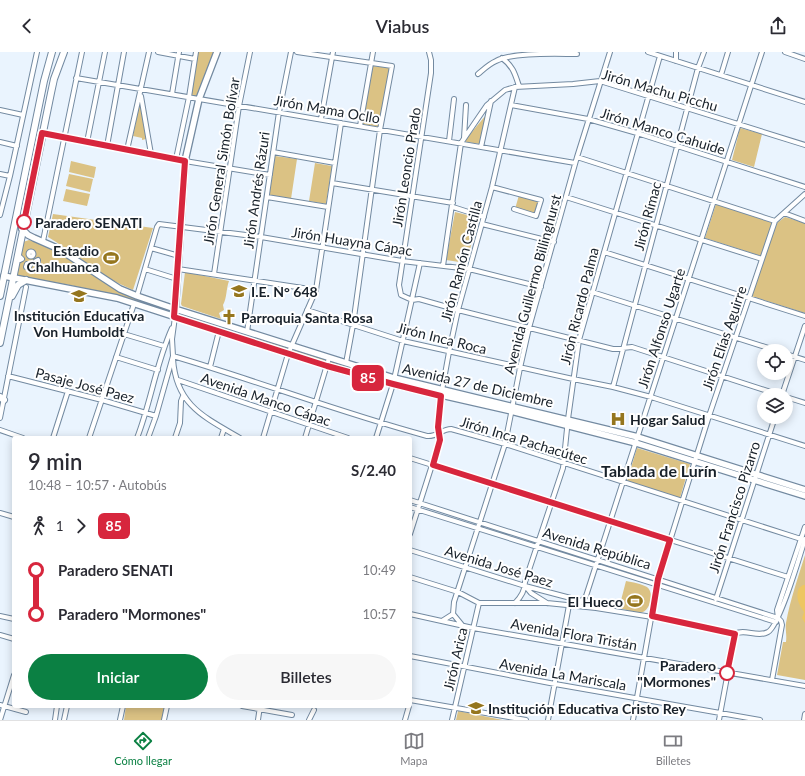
<!DOCTYPE html>
<html lang="es">
<meta charset="utf-8">
<style>
body{margin:0;font-family:Lato,sans-serif;background:#f7f7f7;color:#2b2b33;height:100vh;display:flex;flex-direction:column;font-size:15px;white-space:nowrap}
*{box-sizing:border-box;margin:0}
p{font-size:13px;color:#7c7c81}
.icon{flex:none;width:22px;height:22px;fill:none;stroke:currentColor;stroke-width:2;stroke-linecap:round;stroke-linejoin:round}
.map{position:relative;flex:1;overflow:hidden}
.details{position:absolute;left:12px;top:384px;width:400px;height:272px;display:flex;flex-direction:column;background:#fff;border-radius:4px;box-shadow:0 2px 10px #0003}
.details>*{flex:none}
.badge{padding:0 8px;border-radius:6px;font-size:14px;line-height:26px}
.tools{position:absolute;left:757px;top:292px;display:grid;gap:8px}
.tools a{display:grid;place-items:center;width:36px;height:36px;border-radius:50%;background:#fff;box-shadow:0 2px 10px #0003;font-size:20px}
.map>.badge{position:absolute;translate:-50% -50%;box-shadow:0 0 0 2px #fff}
.legs{display:flex;align-items:center;gap:6px;height:44px;padding:0 16px;font-size:13px}
.legs p{margin-inline-start:auto}
.head{display:flex;align-items:center;justify-content:space-between;height:68px;padding:0 16px}
h1{font-size:22px;font-weight:600;line-height:30px}
.button{display:flex;gap:8px;margin-top:auto;padding:8px 16px}
.button a{flex:1;height:46px;border-radius:24px;background:#0b8043;color:#fff;font-size:16px;font-weight:600;line-height:46px;text-align:center}
.button a+a{background:#f7f7f7;color:#2b2b33}
ul{padding:0 16px;list-style:none}
li{display:flex;align-items:center;gap:14px;height:44px;font-size:15px}
li i{display:grid;place-items:center;width:6px;height:100%;margin:0 5px;background:currentColor}
li i::after{content:'';width:10px;height:10px;margin:-5px;border:3px solid;border-radius:50%;background:#fff}
li p{margin-inline-start:auto}
li:first-child i{background:linear-gradient(#0000 50%,currentColor 0)}
li:last-child i{background:linear-gradient(currentColor 50%,#0000 0)}
header{display:flex;justify-content:space-between;align-items:center;height:52px;padding:0 16px;background:#fff;font-size:18px;font-weight:600}
.menu{display:flex;justify-content:space-around;align-items:center;height:56px;border-top:1px solid #e1e1e2;background:#fff;font-size:11px;color:#7c7c81}
.menu a{display:grid;justify-items:center;gap:2px}
.menu .on{color:#0b8043}
.map>svg:first-child{display:block}
</style>
<header><svg class="icon" aria-label="back" viewBox="0 0 24 24"><path d="M15 5l-7 7 7 7"/></svg>Viabus<svg class="icon" aria-label="share" viewBox="0 0 24 24"><path d="M12 15V3M7 8l5-5 5 5M5 13v7h14v-7"/></svg></header>
<div class="map">
<svg width="805" height="668" viewBox="0 0 805 668">
<rect width="100%" height="100%" fill="#eaf4fe"/>
<path fill="#dbc284" d="M197,0H216L199,45L190,44Z
M373,14L390,16L379,75L362,72Z
M140,50L146,87L142,88V86L133,84Z
M486,63L480,92L466,90V87Z
M740,76L762,82L754,115L732,108Z
M275,104L297,107L291,147L269,144Z
M71,109L96,115L94,126L69,120Z
M315,111L332,114L326,152L309,149Z
M69,122L93,127L90,140L66,134Z
M66,137L90,142L87,154L63,149Z
M519,143L539,150L535,163L515,157Z
M716,152L773,171L761,204L705,186Z
M455,160L479,166L466,211L446,208Z
M53,162L153,176L133,238C117,231 101,223 87,212C74,203 62,193 48,185Z
M785,165L805,171V261L751,244L777,171Z
M29,188L43,191L60,199L86,219L119,239L174,258L173,264L115,244L70,233L16,224L23,190Z
M185,220L229,229C226,237 227,246 223,253L224,258L219,261L221,267L182,254L181,252Z
M176,259L289,295L287,300L176,264Z
M292,296L393,327L391,331L290,301Z
M637,396L690,412L680,446L627,429Z
M805,503V628L777,623L783,590H786C787,582 785,577 786,571C790,548 798,526 805,503Z
M626,529C632,530 642,532 647,535C655,541 650,560 640,561C634,561 625,557 619,556Z
M126,654H164L162,668H124Z
M458,659L503,668H456Z"/>
<path fill="#edc662" d="M803,533H805V571L802,566L804,560C799,553 795,545 799,536Z"/>
<g fill="none" stroke-linecap="round" stroke-linejoin="round">
<defs>
<path id="street" d="M158,0L195,7
M297,0L392,14L380,78L353,273L346,311
M648,0L805,50
M785,0L805,7
M502,6C513,14 515,22 519,34
M676,9V0
M478,22C484,17 489,12 496,9C513,0 556,2 577,2
M721,23L728,0
M76,26L575,111
M172,42L179,0
M141,44L151,102
M511,53L588,67L637,81L805,135
M0,58L23,63
M321,67L333,0
M360,74L373,0
M42,81L185,109L270,123
M464,86L466,53
M449,89L454,47
M0,90L17,94
M87,90L105,0
M107,94L124,0
M481,95L491,49
M127,98L149,0
M273,100L335,111
M577,105L775,169
M176,107L189,45L196,0
M0,122L10,124
M332,131L453,151
M492,135L541,148L536,164L514,157
M267,145L328,155
M566,145L762,207
M453,155L484,165
M784,161L805,169
M0,163L10,124L37,0
M482,172L554,190
M43,189L82,0
M151,196L179,204
M28.5 202a2.5 2.5 0 1 1 5 0a2.5 2.5 0 1 1-5 0Z
M604,200L805,264
M20,205L22,207L20,208Z
M38,208V212L36,209Z
M27,212L30,213L29,215H26Z
M443,214L461,91L487,53L505,38L515,35L573,32L600,29L805,93
M145,217L177,227
M178,217L316,238
M214,222L239,54L250,0
M592,240L778,299
M137,244L157,175L159,172L261,185L402,209L469,217L541,235
M412,248L419,247L458,258L613,297L632,295L780,343
M412,248L401,243L399,233L431,21V8L429,0
M307,258L403,289L573,327L613,335L651,345L805,394
M247,280L279,60L291,0
M124,282L164,294
M786,302L805,308
M173,304C258,329 341,361 427,384C437,385 442,377 451,377L505,392L801,487
M116,305L158,318
M173,307C176,353 204,365 240,386
M210,315L219,279
M8,324L102,348L156,364
M178,328L348,386
M613,335L698,16L704,0
M782,343L805,274
M786,345L805,351
M0,366L26,235
M0,378L23,386
M53,386L68,339
M89,386L134,252
M137,386C151,350 156,311 172,276
M148,386L156,364L173,304L172,287L175,265
M175,386L180,371L181,349L183,344
M221,386L224,377
M263,386L288,302L316,238L341,71
M305,386L329,306
M376,386L393,332L420,211
M410,406L788,525
M410,448L778,566
M410,455L776,570
M0,461L14,465
M410,482L440,388L438,372L441,344L449,300L458,258L492,135L515,35
M410,498L525,534L582,549
M410,525L458,540L479,551H547L596,556L652,565L735,582C745,576 757,586 768,580C780,573 800,503 805,487
M526,535L531,541L547,551
M716,547L775,365
M515,551C521,545 525,539 525,530L563,416L568,367L579,288L660,4
M574,554L580,551L586,544L762,0
M410,562L473,576L805,634
M0,564L14,567
M442,569L453,562
M462,573L453,562L454,550L505,392L520,316L529,276L577,105L610,0
M0,583L14,587
M410,604L555,632L760,668
M772,628L782,573L781,569L778,566L777,558L805,475
M410,648L526,668
M0,653L26,660
M242,654L292,663
M0,668L14,623
M55,668L57,654
M64,668L67,654
M120,668L123,654
M164,668L167,654
M258,668L260,654
M309,668L314,658
M405,668L409,654
M452,668L479,551
M548,668L569,553
M633,668L658,527L709,364L775,169L805,142
M719,668L735,582
M804,668L805,662"/>
<path id="secondary" d="M22,177L28,183L34,186L59,197L120,237L137,244L175,257L394,326L638,385L805,438
M4,224L117,246L327,314L393,332L511,359L636,391L805,444
M175,261L185,109L199,47L217,0"/>
<path id="primary" d="M0,244L44,29L52,0
M12,244L18,233L26,228
M0,291L51,41L54,27L64,0
M0,345L4,348"/>
</defs>
<use href="#street" stroke="#738aa1" stroke-width="6"/>
<use href="#secondary" stroke="#738aa1" stroke-width="8"/>
<use href="#primary" stroke="#738aa1" stroke-width="8"/>
<use href="#street" stroke="#fff" stroke-width="4"/>
<use href="#secondary" stroke="#fff" stroke-width="5.5"/>
<use href="#primary" stroke="#fff" stroke-width="6"/>
</g>
<g fill="none" stroke-linecap="round" stroke-linejoin="round">
<defs>
<path id="line-1" d="M24,170L42,81L185,109L174,265L327,314L393,332L441,344L438,375L440,388L433,413L670,488L658,527L652,564L735,582L727,621"/>
</defs>
<use href="#line-1" stroke="#fff" stroke-width="9"/>
<use href="#line-1" stroke="#d7263d" stroke-width="6"/>
</g>
<defs>
<symbol id="stadium-bare" viewBox="-9 -9 18 18"><path d="M0-5a6.5 5 0 1 0 0 10a6.5 5 0 1 0 0-10ZM-3.5-1.8h7v3.6h-7Z" fill="#95761e" stroke="#fff" stroke-width="2.5" paint-order="stroke"/></symbol>
<symbol id="school-bare" viewBox="-9 -9 18 18"><path d="M0-5L7-2L0 1L-7-2ZM-4 1L0 2.5L4 1V4Q0 6-4 4Z" fill="#95761e" stroke="#fff" stroke-width="2.5" paint-order="stroke"/></symbol>
<symbol id="church-bare" viewBox="-9 -9 18 18"><path d="M-1.2-6h2.4v3.5h3.3v2.4h-3.3V6h-2.4V-.1h-3.3v-2.4h3.3Z" fill="#95761e" stroke="#fff" stroke-width="2.5" paint-order="stroke"/></symbol>
<symbol id="hospital-bare" viewBox="-9 -9 18 18"><path d="M-5-5h3v3.5h4V-5h3V5h-3V1.5h-4V5h-3Z" fill="#95761e" stroke="#fff" stroke-width="2.5" paint-order="stroke"/></symbol>
</defs>
<g fill-rule="evenodd">
<use href="#stadium-bare" x="100" y="195" width="22" height="22"/>
<use href="#school-bare" x="228" y="228" width="22" height="22"/>
<use href="#school-bare" x="68" y="233" width="22" height="22"/>
<use href="#church-bare" x="218" y="254" width="22" height="22"/>
<use href="#hospital-bare" x="607" y="356" width="22" height="22"/>
<use href="#stadium-bare" x="624" y="538" width="22" height="22"/>
<use href="#school-bare" x="465" y="645" width="22" height="22"/>
</g>
<g fill="#fff" stroke="#d7263d" stroke-width="2">
<circle cx="24" cy="170" r="7"/>
<circle cx="727" cy="621" r="7"/>
</g>
<g text-anchor="middle" dominant-baseline="central" stroke-width="4" stroke-linejoin="round" paint-order="stroke">
<g font-size="14" fill="#18212a" stroke="#fff">
<text transform="translate(660 38) rotate(16)">Jirón Machu Picchu</text>
<text transform="translate(327 57) rotate(10)">Jirón Mama Ocllo</text>
<text transform="translate(663 79) rotate(17)">Jirón Manco Cahuide</text>
<text transform="translate(221 109) rotate(-81)">Jirón General Simón Bolívar</text>
<text transform="translate(406 115) rotate(-81)">Jirón Leoncio Prado</text>
<text transform="translate(256 138) rotate(-82)">Jirón Andrés Rázuri</text>
<text transform="translate(647 164) rotate(-75)">Jirón Rímac</text>
<text transform="translate(352 189) rotate(9)">Jirón Huayna Cápac</text>
<text transform="translate(461 209) rotate(-75)">Jirón Ramón Castilla</text>
<text transform="translate(532 232) rotate(-75)">Avenida Guillermo Billinghurst</text>
<text transform="translate(579 254) rotate(-76)">Jirón Ricardo Palma</text>
<text transform="translate(661 276) rotate(-72)">Jirón Alfonso Ugarte</text>
<text transform="translate(442 286) rotate(14)">Jirón Inca Roca</text>
<text transform="translate(724 286) rotate(-71)">Jirón Elías Aguirre</text>
<text transform="translate(85 333) rotate(15)">Pasaje José Paez</text>
<text transform="translate(478 333) rotate(13)">Avenida 27 de Diciembre</text>
<text transform="translate(266 347) rotate(19)">Avenida Manco Cápac</text>
<text transform="translate(524 388) rotate(17)">Jirón Inca Pachacútec</text>
<text transform="translate(734 455) rotate(-72)">Jirón Francisco Pizarro</text>
<text transform="translate(597 496) rotate(17)">Avenida República</text>
<text transform="translate(499 514) rotate(17)">Avenida José Paez</text>
<text transform="translate(574 582) rotate(10)">Avenida Flora Tristán</text>
<text transform="translate(455 607) rotate(-77)">Jirón Arica</text>
<text transform="translate(563 622) rotate(10)">Avenida La Mariscala</text>
</g>
<g font-size="14" font-weight="bold" fill="#18212a" stroke="#fff" text-anchor="start">
<text x="35" y="170">Paradero SENATI</text>
<text x="716" y="613" text-anchor="end">Paradero<tspan x="716" dy="16">"Mormones"</tspan></text>
</g>
<g font-size="14" font-weight="bold" fill="#18212a" stroke="#fff" text-anchor="start">
<text x="99" y="198" text-anchor="end">Estadio<tspan x="99" dy="16">Chalhuanca</tspan></text>
<text x="251" y="239">I.E. N° 648</text>
<text x="79" y="263" text-anchor="middle">Institución Educativa<tspan x="79" dy="16">Von Humboldt</tspan></text>
<text x="241" y="265">Parroquia Santa Rosa</text>
<text x="630" y="367">Hogar Salud</text>
<text x="623" y="549" text-anchor="end">El Hueco</text>
<text x="488" y="656">Institución Educativa Cristo Rey</text>
</g>
<g font-size="16" font-weight="bold" fill="#18212a" stroke="#fff">
<text x="659" y="418">Tablada de Lurín</text>
</g>
</g>
</svg>
<div class="tools">
<a><svg class="icon" aria-label="locate" viewBox="0 0 24 24"><circle cx="12" cy="12" r="6"/><path d="M12 2v4M12 18v4M2 12h4M18 12h4"/></svg></a>
<a><svg class="icon" aria-label="layers" viewBox="0 0 24 24"><path d="M12 4l9 5-9 5-9-5zM3 14l9 5 9-5"/></svg></a>
</div>
<b class="badge" style="left:368px;top:326px;background:#d7263d;color:#fff">85</b>
<section class="details">
<div class="head"><div><h1>9 min</h1><p>10:48 – 10:57 · Autobús</p></div><b>S/2.40</b></div>
<div class="legs"><svg class="icon" aria-label="walk" viewBox="0 0 24 24"><circle cx="13" cy="4" r="2"/><path d="M13 8l-2 6 4 7M11 14l-3 7M7 12l3-4h3l4 4"/></svg>1<svg class="icon" aria-label="forward" viewBox="0 0 24 24"><path d="M9 5l7 7-7 7"/></svg><b class="badge" style="background:#d7263d;color:#fff">85</b></div>
<ul>
<li><i style="color:#d7263d"></i><b>Paradero SENATI</b><p>10:49</p></li>
<li><i style="color:#d7263d"></i><b>Paradero &quot;Mormones&quot;</b><p>10:57</p></li>
</ul>
<div class="button"><a>Iniciar</a><a>Billetes</a></div>
</section>
</div>
<nav class="menu">
<a class="on"><svg class="icon" aria-label="directions" viewBox="0 0 24 24"><path d="M12 3l9 9-9 9-9-9zM9 14v-3h6M13 9l2 2-2 2"/></svg>Cómo llegar</a>
<a><svg class="icon" aria-label="map" viewBox="0 0 24 24"><path d="M3 6l6-2 6 2 6-2v14l-6 2-6-2-6 2zM9 4v14M15 6v14"/></svg>Mapa</a>
<a><svg class="icon" aria-label="tickets" viewBox="0 0 24 24"><path d="M3 7h18v10H3zM15 7v10"/></svg>Billetes</a>
</nav>
